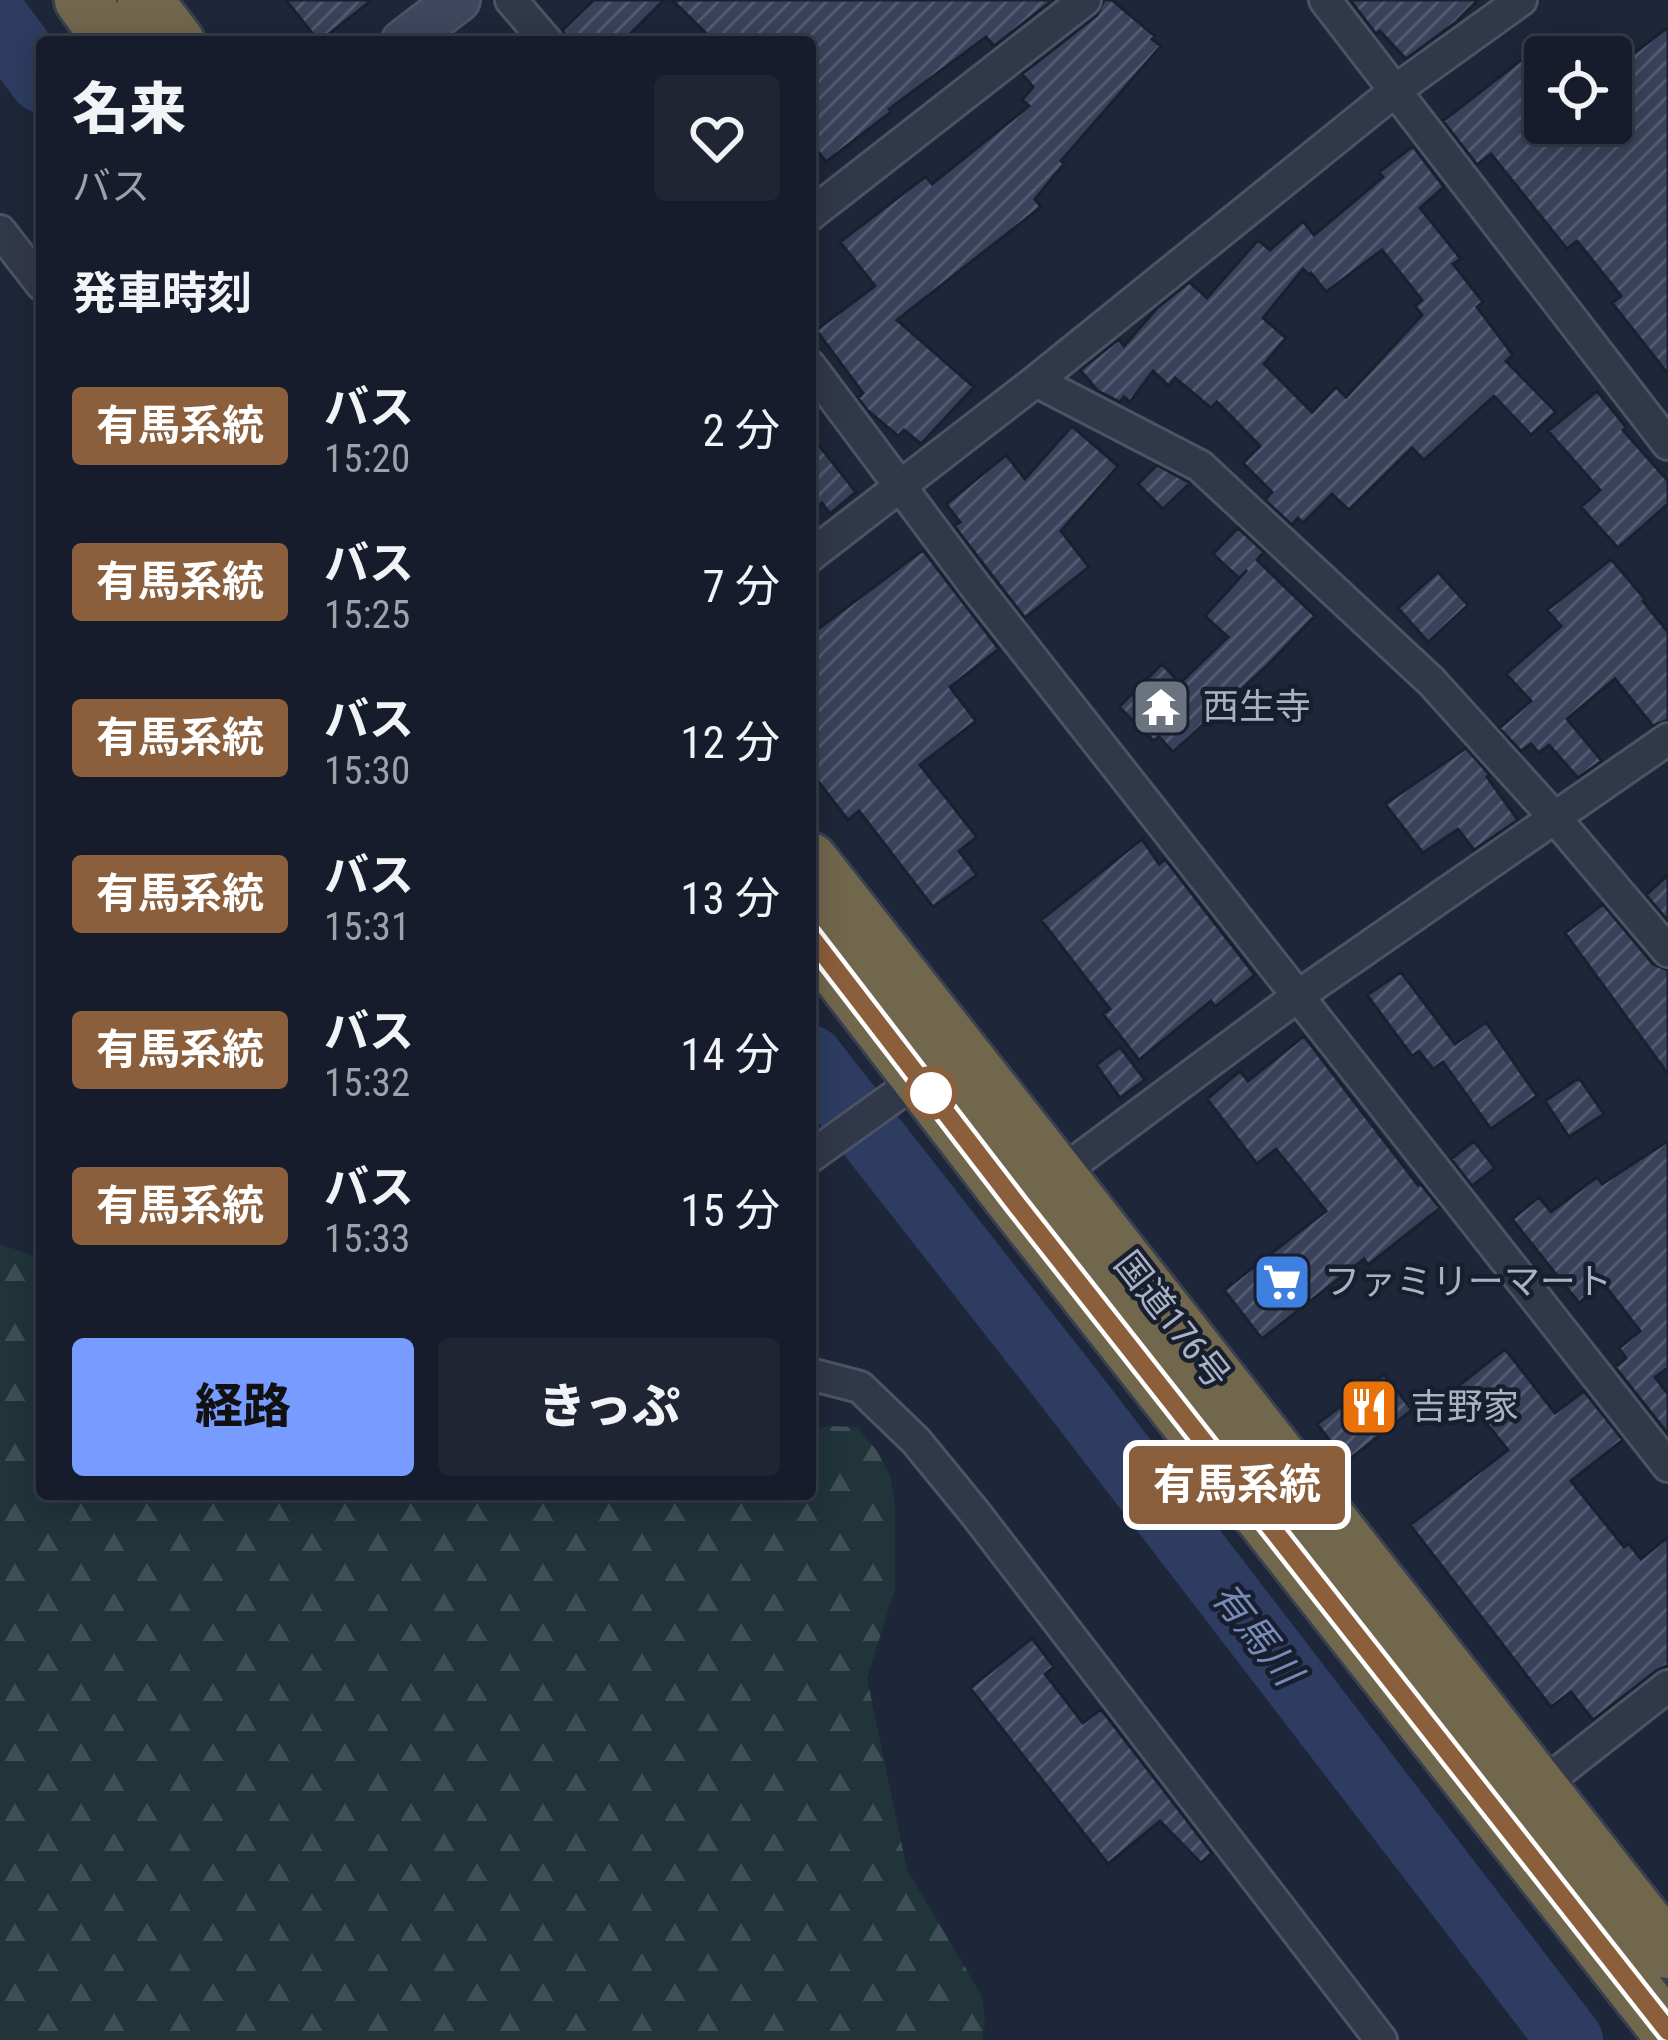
<!DOCTYPE html>
<html lang="ja">
<meta charset="utf-8">
<style>
body{margin:0;font-family:"Roboto Condensed","Noto Sans JP",sans-serif;background:#1f2533;color:#f1f3f6;height:100vh;display:flex;flex-direction:column;font-size:45px;white-space:nowrap}
*{box-sizing:border-box;margin:0}
p{font-size:39px;color:#9ea1a9}
.icon{flex:none;width:66px;height:66px;fill:none;stroke:currentColor;stroke-width:2;stroke-linecap:round;stroke-linejoin:round}
.map{position:relative;flex:1;overflow:hidden}
.side{position:absolute;left:36px;top:36px;width:780px;height:1464px;display:flex;flex-direction:column;background:#161c2b;border-radius:12px;box-shadow:0 6px 30px #0003,0 0 0 3px #353a47}
.side>*{flex:none}
.badge{padding:0 24px;border-radius:9px;font-size:42px;line-height:78px}
.controls{position:absolute;left:1524px;top:36px;display:grid;gap:24px}
.controls a{display:grid;place-items:center;width:108px;height:108px;border-radius:12px;background:#161c2b;box-shadow:0 6px 30px #0003,0 0 0 3px #353a47;font-size:60px}
.map>.badge{position:absolute;translate:-50% -50%;box-shadow:0 0 0 6px #fff}
h2{padding:0 36px;font-size:45px;line-height:108px}
.round{display:grid;place-items:center;flex:none;width:126px;height:126px;border-radius:12px;background:#1f2533}
.headline{display:flex;align-items:center;justify-content:space-between;height:204px;padding:0 36px}
h1{font-size:57px;font-weight:800;line-height:90px}
.primary-button{display:flex;gap:24px;margin-top:auto;padding:24px 36px}
.primary-button a{flex:1;height:138px;border-radius:12px;background:#789bff;color:#111;font-size:48px;font-weight:800;line-height:138px;text-align:center}
.primary-button a+a{background:#1f2533;color:#f1f3f6}
ul{padding:0;list-style:none}
li{display:flex;align-items:center;gap:36px;height:156px;padding:0 36px}
li div{flex:1}
li b{display:block;font-size:45px}
li em{font-style:normal}
li .badge{min-width:132px;font-weight:700;text-align:center}
.map>svg:first-child{display:block}
</style>
<div class="map">
<svg width="1668" height="2040" viewBox="0 0 1668 2040">
<defs>
<pattern id="forest-firs" width="22" height="20" patternUnits="userSpaceOnUse" patternTransform="scale(3)"><rect width="22" height="20" fill="#20343a"/><path d="M5 1l3.5 6h-7zM16 11l3.5 6h-7z" fill="#3e4f55"/></pattern>
<pattern id="building-hatch" width="6" height="6" patternUnits="userSpaceOnUse" patternTransform="scale(3)"><rect width="6" height="6" fill="#39425a"/><path d="M-1 1l2-2M0 6l6-6M5 7l2-2" fill="none" stroke="#535b70"/></pattern>
</defs>
<rect width="100%" height="100%" fill="#1e2639"/>
<path fill="url(#forest-firs)" d="M0,1244L42,1259V1494H810V1431L828,1426L857,1427L877,1451L890,1475L895,1505V1589L867,1678L907,1870L982,1996L985,2025L982,2040H0Z"/>
<g fill="none" stroke-linecap="round" stroke-linejoin="round">
<path stroke="#2d3c60" stroke-width="66" d="M0,23L42,80
M810,1058L1073,1393L1570,2040"/>
</g>
<path fill="url(#building-hatch)" stroke="#192030" stroke-width="3" fill-rule="evenodd" d="M286,0H372L319,42Z
M594,0H664L622,42H566L563,30Z
M672,0H1053L994,46L986,37L889,109L891,112L826,162L810,141V42H715Z
M1104,0H1112L1155,36L1152,39L1161,46L1061,161L1064,164L1035,199L1041,207L897,320L974,387L921,444L904,430L898,436L867,410L858,398L863,393L816,330L875,286L840,242L926,176L932,184L1029,106L1022,100L1033,87L1022,74L1097,15Z
M1350,0H1478L1455,23L1406,59L1380,31L1376,34Z
M1668,27V374L1612,303L1621,296L1577,241L1567,249L1491,154L1477,165L1443,121L1530,53L1545,72V123H1611V71Z
M1413,146L1444,187L1420,208L1461,259L1453,264L1483,302L1477,307L1513,355L1506,361L1556,412L1531,435L1494,396L1424,460L1412,448L1349,510L1332,494L1303,523L1298,518L1292,525L1265,500L1272,492L1243,463L1260,446L1217,402L1211,408L1175,378L1169,386L1153,371L1130,402L1124,397L1120,402L1098,391L1080,370L1119,339L1124,346L1158,307L1189,282L1207,298L1258,240L1270,250L1303,221L1314,235L1383,177L1379,172ZM1382,250L1422,300L1415,306L1422,315L1346,397L1336,387L1312,412L1264,364L1286,338L1263,318L1303,269L1309,275L1311,273L1326,292Z
M1597,391L1626,427L1623,430L1668,481V504L1618,548L1581,507L1600,490L1548,431Z
M1072,426L1118,466L1061,531L1089,567L1025,618L954,526L960,522L946,504L1006,455L1025,479Z
M810,434L856,492L830,514L822,503L810,513Z
M1157,465L1190,483L1163,509L1138,484Z
M1238,528L1264,552L1257,560L1315,616L1270,663L1173,752L1159,737L1154,741L1119,707L1162,664L1180,683L1228,637L1205,616L1247,570L1239,578L1213,554Z
M923,550L999,649L950,687L976,721L920,765L977,837L959,851L977,875L933,907L859,811L848,820L810,771V635Z
M1611,559L1645,599L1643,601L1668,632V720L1653,726L1615,679L1567,719L1602,761L1578,778L1549,745L1539,753L1531,744L1521,751L1499,728L1531,701L1506,674L1561,626L1547,610Z
M1438,572L1468,605L1428,642L1398,608Z
M1466,748L1490,775L1487,777L1518,820L1474,850L1458,829L1423,853L1385,804Z
M1142,839L1159,864L1165,859L1255,975L1215,1007L1211,1001L1139,1060L1103,1014L1110,1009L1041,920Z
M1668,875V921L1646,895Z
M1603,904L1653,964L1668,970V1074L1565,933Z
M1401,972L1455,1044L1486,1022L1537,1096L1491,1129L1443,1062L1433,1069L1419,1051L1412,1056L1367,995Z
M1304,1036L1418,1185L1420,1183L1440,1208L1368,1265L1364,1259L1262,1339L1224,1290L1326,1211L1276,1149L1257,1164L1207,1099L1240,1071L1248,1081Z
M1120,1047L1145,1080L1120,1098L1096,1065Z
M1579,1078L1604,1114L1569,1137L1545,1101Z
M1474,1141L1495,1168L1472,1186L1451,1159Z
M1668,1141V1368L1655,1377L1668,1394V1434L1615,1367L1626,1358L1619,1348L1640,1331L1603,1283L1579,1303L1512,1219L1539,1197L1551,1212L1597,1177L1602,1184Z
M1505,1349L1555,1413L1584,1391L1623,1440L1571,1481L1624,1547L1629,1544L1641,1559L1668,1537V1665L1656,1671L1593,1720L1571,1692L1551,1707L1410,1525L1508,1450L1457,1387Z
M1384,1374L1412,1410L1346,1462L1317,1424Z
M1032,1638L1054,1667L1045,1674L1083,1723L1101,1709L1212,1853L1201,1863L1160,1821L1108,1864L970,1688Z"/>
<g fill="none" stroke-linecap="round" stroke-linejoin="round">
<defs>
<path id="street" d="M511,0L547,42
M1325,0L1668,444
M810,215L1085,0
M0,231L42,285
M810,366L975,586L1668,1466
M1036,381L1200,466L1431,681L1555,818L1668,951
M810,556L1036,381L1396,90L1521,0
M810,1157L920,1078
M1046,1184L1298,996L1668,739
M810,1374L860,1387L916,1441L975,1513L1381,2040
M1541,1786L1668,1686"/>
<path id="secondary" d="M403,42L458,0"/>
<path id="highway" d="M82,0L113,42
M145,0L177,42
M810,860L1668,1951
M810,936L1017,1205L1668,2031"/>
</defs>
<use href="#street" stroke="#4c5364" stroke-width="36"/>
<use href="#secondary" stroke="#4c5364" stroke-width="48"/>
<use href="#highway" stroke="#394051" stroke-width="60"/>
<use href="#street" stroke="#313849" stroke-width="30"/>
<use href="#secondary" stroke="#3f465d" stroke-width="42"/>
<use href="#highway" stroke="#70674d" stroke-width="54"/>
</g>
<g fill="none" stroke-linecap="round" stroke-linejoin="round">
<defs>
<path id="line" d="M810,936L1017,1205L1668,2031"/>
</defs>
<use href="#line" stroke="#fff" stroke-width="27"/>
<use href="#line" stroke="#8b5e3c" stroke-width="18"/>
</g>
<defs>
<symbol id="temple-square" viewBox="-11 -11 22 22"><rect x="-9" y="-9" width="18" height="18" rx="4" fill="#6b7280" stroke="#171e2e"/><path d="M0-6L5-2H3V0L6.5 2.5H4V6H1.5V3h-3V6H-4V2.5H-6.5L-3 0V-2H-5Z" fill="#fff"/></symbol>
<symbol id="supermarket-square" viewBox="-11 -11 22 22"><rect x="-9" y="-9" width="18" height="18" rx="4" fill="#3f7fe0" stroke="#171e2e"/><path d="M-6-5.5h2.5l.6 2H6L4.5 2H-2.5L-4.4-4H-6ZM-1.5 3.2a1.3 1.3 0 1 0 .1 0ZM3 3.2a1.3 1.3 0 1 0 .1 0Z" fill="#fff"/></symbol>
<symbol id="restaurant-square" viewBox="-11 -11 22 22"><rect x="-9" y="-9" width="18" height="18" rx="4" fill="#e8710a" stroke="#171e2e"/><path d="M-5-6h1v4h1v-4h1v4h1v-4h1v5L-1.5 .5V6h-2V.5L-5-1ZM5-6V6H3V1.5H1.5Q1.5-4 5-6Z" fill="#fff"/></symbol>
</defs>
<g fill-rule="evenodd">
<use href="#temple-square" x="1128" y="674" width="66" height="66"/>
<use href="#supermarket-square" x="1249" y="1249" width="66" height="66"/>
<use href="#restaurant-square" x="1336" y="1374" width="66" height="66"/>
</g>
<circle fill="#fff" stroke="#8b5e3c" stroke-width="6" cx="931" cy="1093" r="24"/>
<g text-anchor="middle" dominant-baseline="central" stroke-width="9" stroke-linejoin="round" paint-order="stroke">
<g font-size="36" fill="#abb2c6" stroke="#171e2e" text-anchor="start">
<text x="1203" y="707">西生寺</text>
<text x="1324" y="1282">ファミリーマート</text>
<text x="1411" y="1407">吉野家</text>
</g>
<g font-size="36" fill="#abb2c6" stroke="#171e2e">
<text transform="translate(1172 1320) rotate(52)">国道176号</text>
</g>
<g font-size="39" font-style="italic" fill="#788bb7" stroke="#171e2e">
<text transform="translate(1256 1634) rotate(52)">有馬川</text>
</g>
</g>
</svg>
<div class="controls">
<a><svg class="icon" aria-label="locate" viewBox="0 0 24 24"><circle cx="12" cy="12" r="6"/><path d="M12 2v4M12 18v4M2 12h4M18 12h4"/></svg></a>
</div>
<b class="badge" style="left:1237px;top:1485px;background:#8b5e3c;color:#fff">有馬系統</b>
<section class="side">
<div class="headline"><div><h1>名来</h1><p>バス</p></div><a class="round"><svg class="icon" aria-label="heart" viewBox="0 0 24 24"><path d="M12 20l-8-8c-3-5 5-10 8-4 3-6 11-1 8 4z"/></svg></a></div>
<h2>発車時刻</h2>
<ul>
<li><span class="badge" style="background:#8b5e3c;color:#fff">有馬系統</span><div><b>バス</b><p>15:20</p></div><em>2 分</em></li>
<li><span class="badge" style="background:#8b5e3c;color:#fff">有馬系統</span><div><b>バス</b><p>15:25</p></div><em>7 分</em></li>
<li><span class="badge" style="background:#8b5e3c;color:#fff">有馬系統</span><div><b>バス</b><p>15:30</p></div><em>12 分</em></li>
<li><span class="badge" style="background:#8b5e3c;color:#fff">有馬系統</span><div><b>バス</b><p>15:31</p></div><em>13 分</em></li>
<li><span class="badge" style="background:#8b5e3c;color:#fff">有馬系統</span><div><b>バス</b><p>15:32</p></div><em>14 分</em></li>
<li><span class="badge" style="background:#8b5e3c;color:#fff">有馬系統</span><div><b>バス</b><p>15:33</p></div><em>15 分</em></li>
</ul>
<div class="primary-button"><a>経路</a><a>きっぷ</a></div>
</section>
</div>
